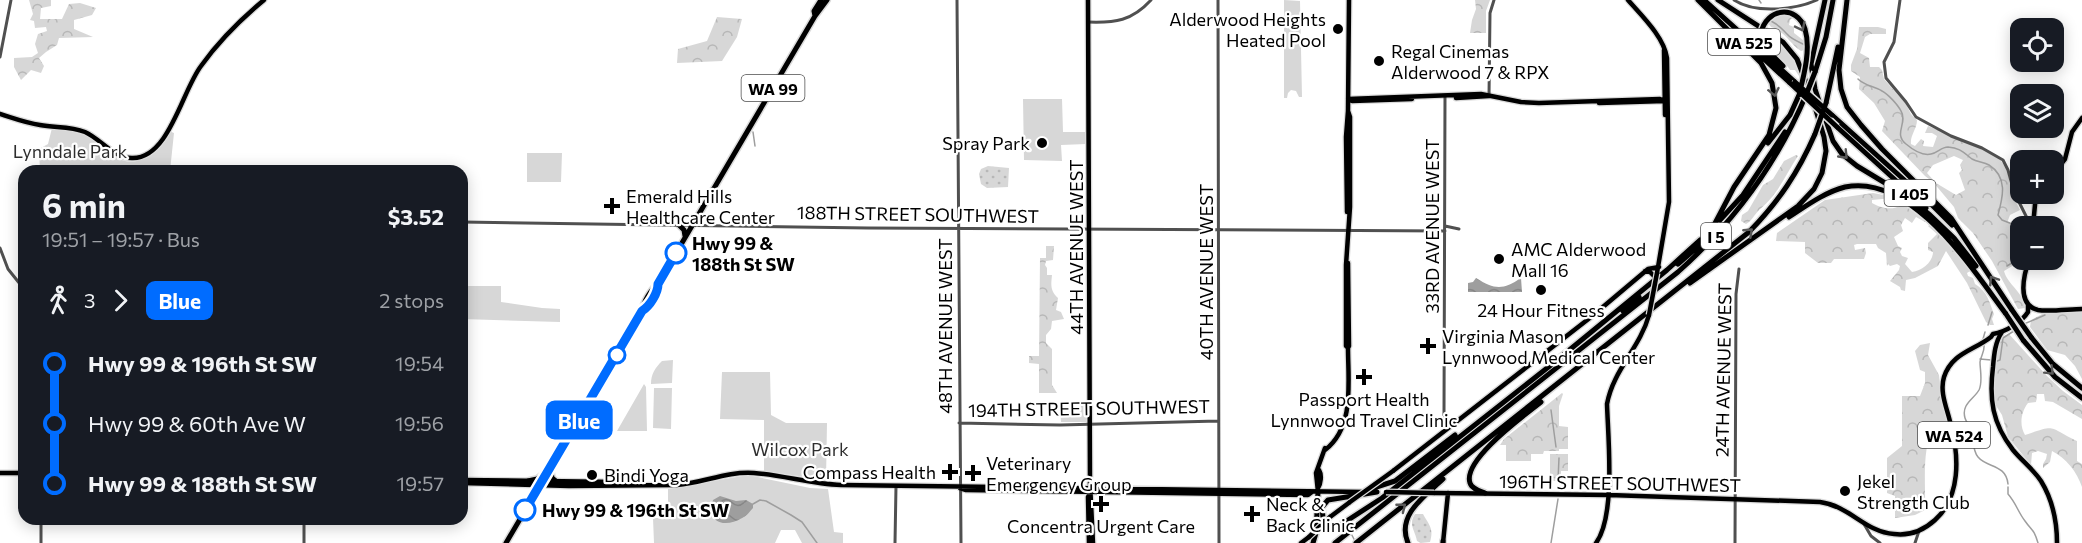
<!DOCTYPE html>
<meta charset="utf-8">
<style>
body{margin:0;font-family:Commissioner,sans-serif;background:#242831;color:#f1f3f6;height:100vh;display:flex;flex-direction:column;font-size:22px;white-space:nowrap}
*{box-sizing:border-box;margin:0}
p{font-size:20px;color:#9ea1a6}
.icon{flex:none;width:33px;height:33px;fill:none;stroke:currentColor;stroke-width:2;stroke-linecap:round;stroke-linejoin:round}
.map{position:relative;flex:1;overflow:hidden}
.drawer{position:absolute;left:18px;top:165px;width:450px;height:360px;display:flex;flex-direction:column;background:#171b24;border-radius:18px;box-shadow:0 3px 15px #0003}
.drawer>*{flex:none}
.badge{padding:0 12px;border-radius:9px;font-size:21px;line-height:39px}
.buttons{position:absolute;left:2010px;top:18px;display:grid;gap:12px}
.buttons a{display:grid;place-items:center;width:54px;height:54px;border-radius:12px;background:#171b24;box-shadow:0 3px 15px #0003;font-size:30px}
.map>.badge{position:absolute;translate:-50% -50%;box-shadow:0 0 0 3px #fff}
.legs{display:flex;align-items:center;gap:9px;height:66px;padding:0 24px;font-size:20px}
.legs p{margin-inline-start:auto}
.overview{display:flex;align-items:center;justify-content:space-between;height:102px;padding:0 24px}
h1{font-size:33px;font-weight:700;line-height:45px}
ul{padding:0 24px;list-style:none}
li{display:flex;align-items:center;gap:21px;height:60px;font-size:22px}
li i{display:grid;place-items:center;width:9px;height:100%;margin:0 8px;background:currentColor}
li i::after{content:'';width:15px;height:15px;margin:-8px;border:4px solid;border-radius:50%;background:#171b24}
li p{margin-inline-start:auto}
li:first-child i{background:linear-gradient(#0000 50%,currentColor 0)}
li:last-child i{background:linear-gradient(currentColor 50%,#0000 0)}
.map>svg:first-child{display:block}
</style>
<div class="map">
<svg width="2082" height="543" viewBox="0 0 2082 543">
<defs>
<pattern id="grass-dots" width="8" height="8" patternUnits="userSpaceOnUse" patternTransform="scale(1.5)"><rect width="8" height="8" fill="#d7d7d7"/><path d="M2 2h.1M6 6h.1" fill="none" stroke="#b7b7b7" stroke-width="1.8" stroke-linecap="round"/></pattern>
<pattern id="forest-crowns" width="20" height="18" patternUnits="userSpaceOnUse" patternTransform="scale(1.5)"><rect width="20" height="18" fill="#d7d7d7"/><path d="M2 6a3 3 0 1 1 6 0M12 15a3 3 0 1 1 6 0" fill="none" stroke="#b7b7b7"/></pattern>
<pattern id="water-waves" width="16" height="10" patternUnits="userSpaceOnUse" patternTransform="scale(1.5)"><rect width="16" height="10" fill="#9e9e9e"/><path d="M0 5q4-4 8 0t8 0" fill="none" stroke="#868686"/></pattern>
</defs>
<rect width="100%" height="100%" fill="#fff"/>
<path fill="url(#grass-dots)" d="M988,166L1009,168L1008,187L987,188L981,184L979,174L981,169Z
M1415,514H1423C1429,525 1434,528 1430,542L1421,543L1417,541C1415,530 1408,525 1415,514Z"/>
<path fill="url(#forest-crowns)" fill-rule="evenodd" d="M29,0H51V6L41,8L40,19H62L69,4L80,3L96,8L92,15L74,20V29L93,37L59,38L57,45L46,52L39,58L44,66L41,73L31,70L21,80L14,67V58L32,57L38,53L35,44L38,34L47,31L46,27L35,28L34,21L30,20L33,14Z
M1475,0H1490L1486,11V33H1470L1472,20L1476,9Z
M1786,14L1793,17L1790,20L1789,25L1794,27V33L1803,40L1804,50L1801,51C1790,44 1784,30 1771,27L1768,23L1780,15Z
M717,17L742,19L737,37L722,61L677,63L678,49L707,41Z
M1859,27H1878L1886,29V34H1870L1865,37L1860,53L1869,58L1870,67H1879L1882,70L1884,79L1906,104L1911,114L1917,120C1917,129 1910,135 1911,144L1915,146L1921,139L1924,141L1923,146L1933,147L1937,136L1932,133H1925L1928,126L1974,145L1999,158L2007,169L2012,194L2020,210L2010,215L2007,223H2031V226H2020V260H2022L2004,271C2007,284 2026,295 2025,308L2018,309L1992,261L1973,233L1958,218L1954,207L1933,182L1925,176L1882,131L1885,121L1874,103L1859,89L1860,77L1851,71V65L1857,49ZM1954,156L1963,160L1960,165L1962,170L1959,173L1965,190L1956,195L1936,183L1927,173L1933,165Z
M1776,39C1787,47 1802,65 1801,79L1795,70H1790L1788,67L1765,42L1775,43Z
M1796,155L1798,156C1784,177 1780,192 1759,210C1754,215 1752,221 1746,224L1741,221L1742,215L1748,211L1763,185L1773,179L1784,161Z
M1873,193L1889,196L1892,198L1872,200V203C1880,208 1893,211 1901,205L1896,199L1926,221L1925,222L1916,217L1912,223L1905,218L1901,225L1903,231L1894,237L1898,246L1902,248L1900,252L1902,256L1908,258L1905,264L1912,272C1922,271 1933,262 1933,252L1928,250V243L1937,234L1928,226L1930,225L1953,248L1970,271L1967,273L1968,276L1973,278L1975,284C1988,292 1989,302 1994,314L1992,319L1994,325H1990L1986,322L1967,283L1946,251L1938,266L1915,278L1906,280L1905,291L1901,290L1900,287L1890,281L1899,270L1900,266L1897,264L1890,266L1888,264L1887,266L1886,253L1878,248L1876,244H1857L1854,245L1855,250L1865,248L1866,253L1864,259H1834L1831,263H1818L1805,253V242L1776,241L1777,233L1825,200Z
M1046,246H1054L1053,260L1046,261L1045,265L1047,268V275H1052C1051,285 1050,291 1058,298L1056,310L1061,312L1064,319L1052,321L1051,329L1046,335V343L1052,349V385L1057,393H1039V364L1029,363V356H1039L1040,258H1046Z
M2071,311H2082V379L2075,366L2065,355L2047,350L2030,327L2031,320L2044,313Z
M2009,334L2047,376L2063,391L2082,405V419L2053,402L2045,401L2044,394H2037L2036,402L2028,403C2021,412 2019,425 2025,435C2058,424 2047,427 2077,441V461L2082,464V487C2077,472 2066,458 2052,451L2050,462L2043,468V464L2046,459L2047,454L2038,451L2032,453L2031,465L2008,437L2002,415L1995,404L1993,395V363L1997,355L2001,337Z
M1930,343L1928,355L1939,375L1941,395L1949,425L1934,428C1921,447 1926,487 1925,510L1915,515L1895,518V496L1887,493V458L1902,446V396H1920L1925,383V372L1920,370L1915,351L1920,345Z
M1562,393L1563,394L1559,406V426L1568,427V449H1559V451H1544L1543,454H1531V461H1506V445H1500L1504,439Z
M1550,454H1568V471H1561V480L1559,481H1550Z"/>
<path fill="#d7d7d7" d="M1284,0L1300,1L1302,97H1299L1296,91L1291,90L1288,93L1287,98H1284Z
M1023,99H1062L1063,132H1086V144L1061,145L1062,161L1024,160Z
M52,128C63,128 74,129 85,134C96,140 105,150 116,157C139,172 159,149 169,131L174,133L170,171H40L39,149L48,144Z
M527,153H562L561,182H527Z
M462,286H501V302L542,308L560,309V322L462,319Z
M673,360L672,383L651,384C651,374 655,368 662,361Z
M722,372H770L771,415L786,423H827L826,480L764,471V420L720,419Z
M644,384L646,387L647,431H617Z
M654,388H672L671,429L653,428Z
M1060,406H1087V422H1061Z
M748,475L810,488L828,489L834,532L843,533V543H802L795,530H781L775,543H654L653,518H668V489Z"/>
<path fill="url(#water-waves)" d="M1476,278C1495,290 1503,290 1521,278L1522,292H1468V283L1473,282Z
M720,496L736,501L746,500L753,504V508C750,511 747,516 742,518C726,528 706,524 713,500Z"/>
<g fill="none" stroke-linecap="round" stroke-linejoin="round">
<path stroke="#9e9e9e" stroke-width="1.5" d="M1759,0L1761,3
M1771,21C1779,25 1781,28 1787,34C1791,39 1799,42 1805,45
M1858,79C1865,86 1874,86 1882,91C1888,94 1898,105 1901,111C1908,123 1893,134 1906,144C1913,150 1922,156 1931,154C1938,153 1941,147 1948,147C1960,148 1963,152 1972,159C1977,162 1984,162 1989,165C2008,177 2003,197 1998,215L2002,220L2020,227
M753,132L755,146
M2007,266L2020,258
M2024,324L2045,315
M1988,325L1992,312
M1983,339L1985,332
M1984,344C1985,352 1981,355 1980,362C1980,370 1983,382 1979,390C1974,399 1961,404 1965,418C1966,422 1970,426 1971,430C1974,439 1972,450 1978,457C1987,468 2006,464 2008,484
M1980,359L1991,360
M1997,361L2000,360L2003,338L2020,327
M1551,410L1556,447
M1558,480L1559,458
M2008,487V494C2016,503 2018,512 2025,521C2032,531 2034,529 2038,543
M753,504L760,500L766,501L791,515L802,522L817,543
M1346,524L1355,541
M1551,543L1558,499"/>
<defs>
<path id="major" d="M1088,0L1090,483L1093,543
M1628,0C1642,16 1664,37 1667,58L1669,202L1657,273
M1664,50L1665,115
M1456,98L1489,96
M1348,99L1481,94L1521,102L1539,103L1660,99L1665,101
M1349,99L1352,101L1412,99
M1599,103L1665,101
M0,114C13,118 26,123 40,125C55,128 70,126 85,132C101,139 114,159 133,158C169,158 182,91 201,66C219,41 240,20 264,0
M2054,173L2065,159L2072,132L2082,118
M1347,212L1346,137L1348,111L1349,0
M2033,226L2036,194
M2029,260C2024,274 2016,305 2038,310C2048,312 2071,309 2082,309
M1645,271L1650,272L1654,276
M2002,332C1995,342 1994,355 1993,367C1989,399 1992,423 2013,450C2022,461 2033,469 2041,481C2052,499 2057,522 2057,543
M1991,337L1993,334C2005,332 2021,323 2028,312V305
M1348,348L1346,346V265L1350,207V117L1348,111
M1325,450C1355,427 1348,382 1348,348L1349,346L1348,263
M1393,471L1591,317L1648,269L1659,267
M0,473H24
M462,480L617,482
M664,482H683
M462,483L569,486L677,485C703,483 727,471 754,473C783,475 811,484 841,485L1365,492
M960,488L966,490L1308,495L1312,492
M1318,488C1321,483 1322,475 1319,470
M1318,492L1316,473L1325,448
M1434,493L1609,495L1820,502C1850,506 1865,532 1894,534C1910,536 1924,530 1935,520C1961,497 1959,456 1951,426C1948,410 1939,393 1944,377C1952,353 1973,351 1991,337
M1330,517L1350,502
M1089,543L1088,497L1090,493
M1301,543L1309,537
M1443,543L1448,493
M1596,543C1616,516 1608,438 1607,404C1613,370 1640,348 1649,315"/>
<path id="highway" d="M1704,0L1795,82
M1718,0L1783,42L1797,59L1809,90
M1847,0L1839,70L1841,89L1847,107L1861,125L1882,149L1951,218L2012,310
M815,16L827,0
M1761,33L1764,47L1783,66
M1751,47L1790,83
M1815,72L1826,37L1833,0
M1826,103L1838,47
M1820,104L1815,89L1811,64L1825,0
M1824,115L1833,141L1842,154L1857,166L1905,195L1930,215L1954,238L1976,266
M1832,115L1931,204L1952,225
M1837,127L1926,208
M1768,143L1790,115L1799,95
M1789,217C1806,206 1825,192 1845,187C1912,173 1972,269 2006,314
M1720,220L1743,195L1785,132
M679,225L684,230L685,236
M1678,264L1701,244L1712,229L1734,187L1769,135L1776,108L1772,83L1761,63L1698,0
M1690,283L1798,206L1814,189L1822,173L1826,151L1824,137L1815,107
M642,311C643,303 651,289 658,284
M1623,311L1639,297
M2031,337L2053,364L2082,388
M2023,340L2055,377L2082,398
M551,472L552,478L557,482
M528,481L537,479L545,473
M1367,490L1395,481L1455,435
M1377,492L1328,500L1322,507L1323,518L1330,525L1337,526L1342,524L1382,498L1551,365L1667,270L1700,240
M1485,493C1480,491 1472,489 1470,483C1462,460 1525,415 1541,402
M506,543L642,311C653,303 656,288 662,277L815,16L814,11L821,0
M1313,543L1316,533L1318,492
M1335,543L1678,272C1734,222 1777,164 1806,95
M1356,543L1749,232C1779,201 1798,173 1815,134
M1408,543C1396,515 1425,496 1443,479
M1443,543V541"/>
</defs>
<use href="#major" stroke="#dbdbdb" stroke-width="7"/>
<use href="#highway" stroke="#dbdbdb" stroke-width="8"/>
<path stroke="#505050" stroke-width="3" d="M957,0L961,543
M1218,0L1219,543
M1734,0C1755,14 1795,10 1817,0
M1900,0L1894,42L1884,62L1886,78L1906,102L1916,117L1951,136L1982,148L2003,160L2008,170L2014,192L2027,218L2033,221
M1088,22C1115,23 1132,21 1151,0
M0,57L11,0
M1445,96L1444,415L1449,427
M1489,96L1490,13L1494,0
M462,222L868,228L1445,231
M1445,226L1459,229
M0,248L8,269L24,289
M959,423L1060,425L1218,421
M41,519V543
M304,519V543
M1864,524L1871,536L1880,543
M895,543L896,486
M1735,543L1736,294L1739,269
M1915,543L1919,531"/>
<use href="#major" stroke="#000" stroke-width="4.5"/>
<use href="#highway" stroke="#000" stroke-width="5"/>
<defs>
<path id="major-bridge" d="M1649,315L1657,273
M1386,492L1434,493
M1350,502L1393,471
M1309,537L1330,517"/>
<path id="highway-bridge" d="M1761,33C1766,8 1797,4 1805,29C1811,49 1804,75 1799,95
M1795,82L1832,115
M1790,83L1837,127
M1806,95L1815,72
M1815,134L1826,103
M2012,310L2031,337
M2006,314L2023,340"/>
</defs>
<use href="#major-bridge" stroke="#dbdbdb" stroke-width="7" stroke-linecap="butt"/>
<use href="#highway-bridge" stroke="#dbdbdb" stroke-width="8" stroke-linecap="butt"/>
<use href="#major-bridge" stroke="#000" stroke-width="4.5"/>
<use href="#highway-bridge" stroke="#000" stroke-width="5"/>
</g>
<defs><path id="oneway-chevron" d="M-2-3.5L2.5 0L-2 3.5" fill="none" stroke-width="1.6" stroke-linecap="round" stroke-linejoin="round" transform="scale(1.5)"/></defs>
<g stroke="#595959">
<use href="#oneway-chevron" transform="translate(1801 27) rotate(64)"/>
<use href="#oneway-chevron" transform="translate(1774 92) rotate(78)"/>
<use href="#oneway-chevron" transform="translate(1844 155) rotate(46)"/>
<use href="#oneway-chevron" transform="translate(1749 232) rotate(-43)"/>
<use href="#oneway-chevron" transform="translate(1993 280) rotate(-123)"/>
<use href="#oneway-chevron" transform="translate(2050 371) rotate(45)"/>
<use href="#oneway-chevron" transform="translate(1402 507) rotate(-38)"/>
</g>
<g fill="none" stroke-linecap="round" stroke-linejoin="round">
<defs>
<path id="line-1" d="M525,510L642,311C650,306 658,293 658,284L676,253"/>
</defs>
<use href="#line-1" stroke="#fff" stroke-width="14"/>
<use href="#line-1" stroke="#006cff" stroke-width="9"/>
</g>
<g fill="#000" stroke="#fff" stroke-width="2">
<circle cx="1338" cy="29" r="6"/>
<circle cx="1379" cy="61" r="6"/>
<circle cx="1042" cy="143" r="6"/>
<path d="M609 197h6v6h6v6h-6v6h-6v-6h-6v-6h6z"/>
<circle cx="1499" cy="259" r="6"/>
<circle cx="1541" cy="290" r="6"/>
<path d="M1425 337h6v6h6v6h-6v6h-6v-6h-6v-6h6z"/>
<path d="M1361 368h6v6h6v6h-6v6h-6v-6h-6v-6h6z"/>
<path d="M947 463h6v6h6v6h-6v6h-6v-6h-6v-6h6z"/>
<path d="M970 464h6v6h6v6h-6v6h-6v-6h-6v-6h6z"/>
<circle cx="592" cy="475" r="6"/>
<circle cx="1845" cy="491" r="6"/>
<path d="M1098 495h6v6h6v6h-6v6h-6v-6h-6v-6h6z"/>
<path d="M1249 505h6v6h6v6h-6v6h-6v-6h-6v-6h6z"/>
</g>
<g fill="#fff" stroke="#006cff" stroke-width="3">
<circle cx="676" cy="253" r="10"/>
<circle cx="617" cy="355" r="8"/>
<circle cx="525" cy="510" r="10"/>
</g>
<g text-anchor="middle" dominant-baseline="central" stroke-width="4.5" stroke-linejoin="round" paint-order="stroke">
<g fill="#fff" stroke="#4c4c4c" stroke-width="1.5">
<rect x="1708" y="29" width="72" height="26" rx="4.5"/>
<rect x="741.5" y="75" width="63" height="26" rx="4.5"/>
<rect x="1884.5" y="180" width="51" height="26" rx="4.5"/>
<rect x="1701" y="223" width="30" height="26" rx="4.5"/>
<rect x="1918" y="422" width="72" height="26" rx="4.5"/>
</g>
<g font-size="16" font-weight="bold" fill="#000">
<text x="1744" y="42">WA 525</text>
<text x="773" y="88">WA 99</text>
<text x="1910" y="193">I 405</text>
<text x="1716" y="236">I 5</text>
<text x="1954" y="435">WA 524</text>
</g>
<g font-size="18" fill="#000" stroke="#fff" text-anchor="start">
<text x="1326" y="19" text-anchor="end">Alderwood Heights<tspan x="1326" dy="21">Heated Pool</tspan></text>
<text x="1391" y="51">Regal Cinemas<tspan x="1391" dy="21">Alderwood 7 &amp; RPX</tspan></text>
<text x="1030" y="143" text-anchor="end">Spray Park</text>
<text x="626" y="196">Emerald Hills<tspan x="626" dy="21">Healthcare Center</tspan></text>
<text x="1511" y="249">AMC Alderwood<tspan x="1511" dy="21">Mall 16</tspan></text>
<text x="1541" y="310" text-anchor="middle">24 Hour Fitness</text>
<text x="1442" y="336">Virginia Mason<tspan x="1442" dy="21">Lynnwood Medical Center</tspan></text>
<text x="1364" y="399" text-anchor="middle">Passport Health<tspan x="1364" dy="21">Lynnwood Travel Clinic</tspan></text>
<text x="986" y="463">Veterinary<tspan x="986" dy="21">Emergency Group</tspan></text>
<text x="936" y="472" text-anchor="end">Compass Health</text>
<text x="604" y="475">Bindi Yoga</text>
<text x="1857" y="481">Jekel<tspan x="1857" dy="21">Strength Club</tspan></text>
<text x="1266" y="504">Neck &amp;<tspan x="1266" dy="21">Back Clinic</tspan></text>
<text x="1101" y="526" text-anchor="middle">Concentra Urgent Care</text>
</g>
<g font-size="18" fill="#2e2e2e" stroke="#fff">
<text x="70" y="151">Lynndale Park</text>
<text x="800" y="449">Wilcox Park</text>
</g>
<g font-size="18" fill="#000" stroke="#fff">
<text transform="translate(918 214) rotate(1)">188TH STREET SOUTHWEST</text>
<text transform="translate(1432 226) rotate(-90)">33RD AVENUE WEST</text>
<text transform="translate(1076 247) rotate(-90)">44TH AVENUE WEST</text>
<text transform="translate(1206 272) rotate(-90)">40TH AVENUE WEST</text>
<text transform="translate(945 326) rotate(-90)">48TH AVENUE WEST</text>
<text transform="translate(1723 370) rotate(-89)">24TH AVENUE WEST</text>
<text transform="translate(1089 408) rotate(-1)">194TH STREET SOUTHWEST</text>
<text transform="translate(1620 483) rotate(1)">196TH STREET SOUTHWEST</text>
</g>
<g font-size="18" font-weight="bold" fill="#000" stroke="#fff" text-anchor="start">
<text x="692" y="243">Hwy 99 &amp;<tspan x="692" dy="21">188th St SW</tspan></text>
<text x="542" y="510">Hwy 99 &amp; 196th St SW</text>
</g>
</g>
</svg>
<div class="buttons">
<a><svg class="icon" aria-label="locate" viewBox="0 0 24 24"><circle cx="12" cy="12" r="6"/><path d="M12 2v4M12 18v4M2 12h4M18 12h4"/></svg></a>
<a><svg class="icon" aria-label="layers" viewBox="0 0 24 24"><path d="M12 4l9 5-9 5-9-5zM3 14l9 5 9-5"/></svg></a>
<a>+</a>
<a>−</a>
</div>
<b class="badge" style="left:579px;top:420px;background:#006cff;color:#fff">Blue</b>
<section class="drawer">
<div class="overview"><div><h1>6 min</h1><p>19:51 – 19:57 · Bus</p></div><b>$3.52</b></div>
<div class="legs"><svg class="icon" aria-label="walk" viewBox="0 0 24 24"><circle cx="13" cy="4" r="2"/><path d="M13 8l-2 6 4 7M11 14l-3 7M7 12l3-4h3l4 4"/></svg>3<svg class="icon" aria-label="forward" viewBox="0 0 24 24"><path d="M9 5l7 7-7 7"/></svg><b class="badge" style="background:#006cff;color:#fff">Blue</b><p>2 stops</p></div>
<ul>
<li><i style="color:#006cff"></i><b>Hwy 99 &amp; 196th St SW</b><p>19:54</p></li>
<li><i style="color:#006cff"></i><span>Hwy 99 &amp; 60th Ave W</span><p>19:56</p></li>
<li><i style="color:#006cff"></i><b>Hwy 99 &amp; 188th St SW</b><p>19:57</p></li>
</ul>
</section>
</div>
